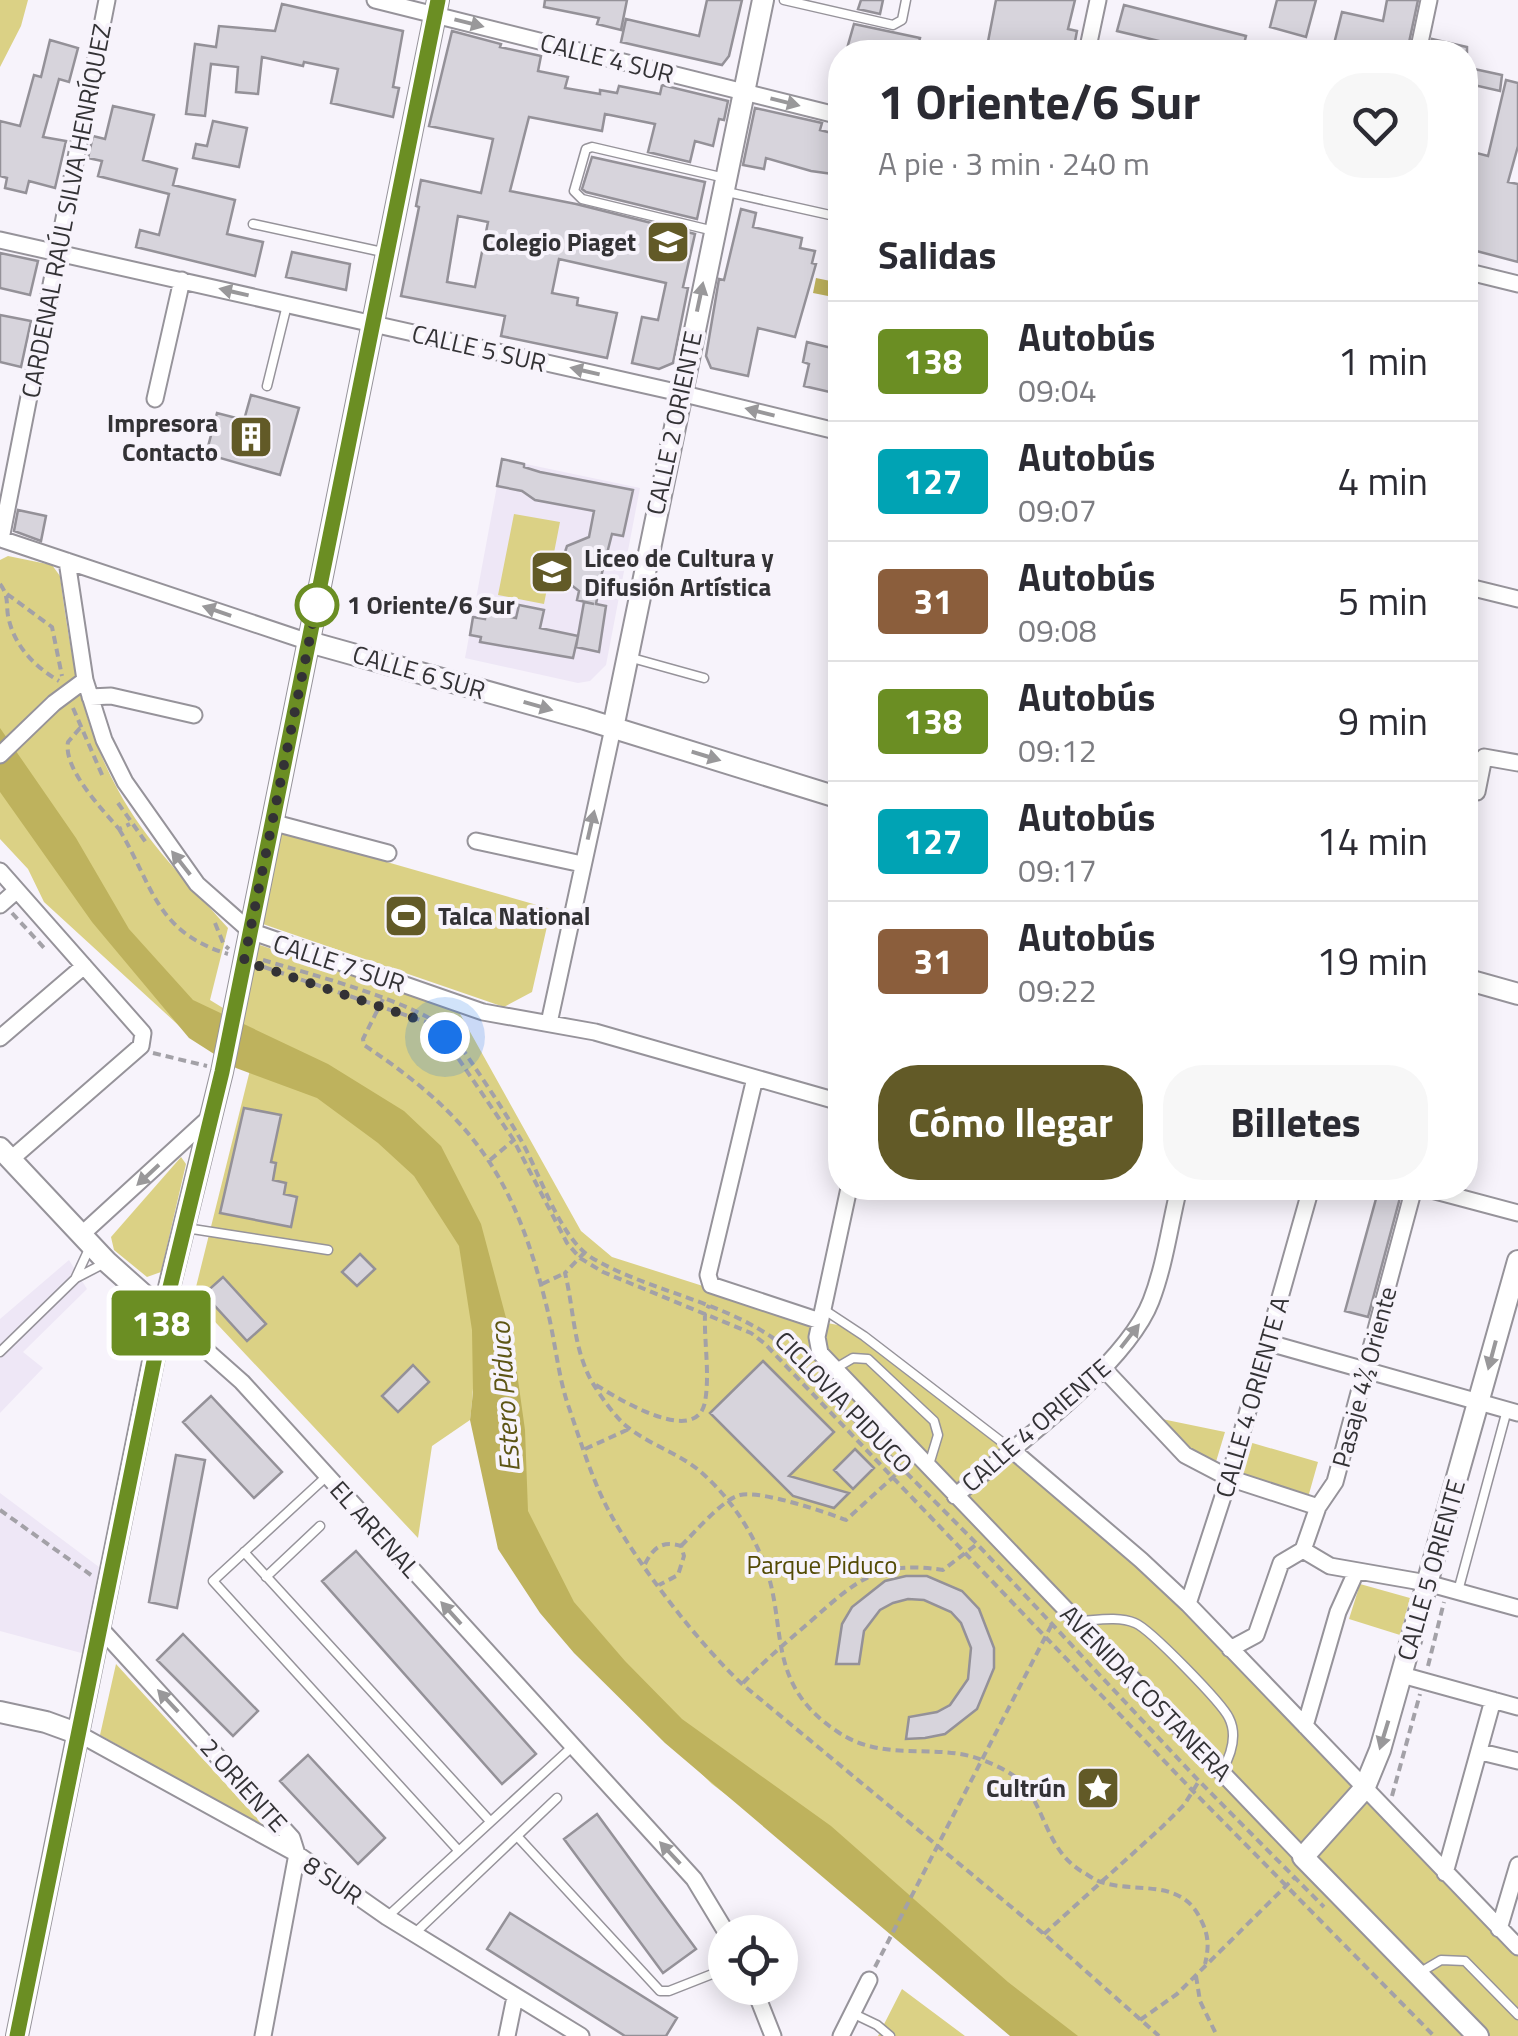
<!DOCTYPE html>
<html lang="es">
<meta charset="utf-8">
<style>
body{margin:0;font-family:"Titillium Web",sans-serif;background:#f7f7f7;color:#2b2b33;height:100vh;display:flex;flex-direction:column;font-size:38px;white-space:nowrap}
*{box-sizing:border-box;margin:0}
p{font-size:32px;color:#7c7c81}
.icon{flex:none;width:55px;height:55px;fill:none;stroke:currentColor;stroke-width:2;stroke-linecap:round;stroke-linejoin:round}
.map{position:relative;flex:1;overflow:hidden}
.details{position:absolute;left:828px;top:40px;width:650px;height:1160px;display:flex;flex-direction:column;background:#fff;border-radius:40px;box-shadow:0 5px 25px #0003}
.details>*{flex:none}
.badge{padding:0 20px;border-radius:8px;font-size:35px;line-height:65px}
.buttons{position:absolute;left:708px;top:1915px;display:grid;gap:20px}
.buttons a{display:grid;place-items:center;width:90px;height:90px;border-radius:50%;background:#fff;box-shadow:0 5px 25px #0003;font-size:50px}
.you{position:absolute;width:50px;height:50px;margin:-25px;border:8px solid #fff;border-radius:50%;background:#1a73e8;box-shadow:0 0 0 15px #1a73e833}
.map>.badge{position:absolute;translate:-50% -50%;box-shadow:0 0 0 5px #fff}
h2{padding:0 50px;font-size:38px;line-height:90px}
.round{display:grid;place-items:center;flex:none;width:105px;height:105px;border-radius:40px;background:#f7f7f7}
.overview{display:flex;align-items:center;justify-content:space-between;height:170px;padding:0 50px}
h1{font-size:48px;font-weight:700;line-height:75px}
.primary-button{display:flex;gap:20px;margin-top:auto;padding:20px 50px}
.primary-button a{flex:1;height:115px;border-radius:40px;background:#625a27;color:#fff;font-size:40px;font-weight:700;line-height:115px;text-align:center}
.primary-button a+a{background:#f7f7f7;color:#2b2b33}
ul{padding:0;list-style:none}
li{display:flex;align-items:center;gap:30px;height:120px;padding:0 50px;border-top:2px solid #e1e1e2}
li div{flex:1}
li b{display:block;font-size:38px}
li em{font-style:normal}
li .badge{min-width:110px;font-weight:700;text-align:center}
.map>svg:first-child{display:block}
</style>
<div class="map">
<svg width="1518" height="2036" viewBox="0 0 1518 2036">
<rect width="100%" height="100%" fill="#f7f3fb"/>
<path fill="#eee7f6" d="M502,459L640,488L606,665L590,681L578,683L465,658Z
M69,1260L87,1289L23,1352L43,1368L0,1413V1319Z
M0,1493L99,1567L85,1654L0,1631Z"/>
<path fill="#dbd185" d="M0,0H28L21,26L0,67Z
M514,514L560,522L544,604L498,595Z
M8,556L52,565L60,576C70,651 81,723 118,790C145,841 190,885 228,928L210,1000L236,1016L254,943L459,1012L581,1231L612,1257L819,1323C864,1321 906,1368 939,1394C1151,1559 1332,1758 1518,1950V2036H1013L849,1889L712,1784L612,1687L551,1618L457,1219L449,1222C454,1236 463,1250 466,1265C477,1313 476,1372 470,1420L432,1446L418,1538L203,1309L195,1291L250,1070L187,1033L44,902L28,869L0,839V560Z
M282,832L551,909L532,992L504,1007L260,923Z
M181,1157L186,1164L161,1272L147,1277L114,1250L111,1237Z
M1157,1418L1225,1432L1215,1465L1180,1447Z
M1249,1442L1318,1462L1307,1501L1238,1478Z
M1360,1584L1410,1598L1400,1635L1349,1619Z
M116,1664L267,1829L100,1735Z
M902,1989L965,2036H878Z"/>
<path fill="#beb25d" d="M816,278L840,283L838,298L813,293Z
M0,728L76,838L129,929L193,1000L328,1064L404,1111L441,1146L481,1224L513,1344L525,1430L528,1511L574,1602L625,1661L682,1719L831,1826L1008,1982L1078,2036H1010L665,1743L574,1653L540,1613L498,1549L470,1420L473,1392L472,1330L459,1246L414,1176L378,1143L317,1098L236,1068L189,1038L92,922L0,792Z"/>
<path fill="#d7d4dc" stroke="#949198" stroke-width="2.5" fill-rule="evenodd" d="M545,0H627L621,30L597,24L599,18L544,7Z
M707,0H742L729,56L722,65L621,42L626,19L699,36Z
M861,0H883L880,14L858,9Z
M996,0H1075L1068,29L1077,31L1073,52H986Z
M1277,0H1316L1306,37L1270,27Z
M1387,0H1418L1407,52H1332L1342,12L1383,21Z
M282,4L403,31L393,87L399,88L393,117L331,103L338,69L304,62L303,66L262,57L258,94L236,92L238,67L211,64L205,116L186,114L195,44L216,47L219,26L275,31Z
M1124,5L1246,36L1242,52H1205L1117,31Z
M854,24L920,38L917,52H846Z
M452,31L501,44L500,47L541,56L538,71L568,77L565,88L600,94V90L617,93L619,86L660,94L662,85L728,101L724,120L719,119L713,146L695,141L690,162L648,152L655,124L605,114L602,131L529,117L510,191L576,204L695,234L683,287L688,288L673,363L659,369L632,363L642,317L658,320L666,283L559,259L552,293L578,298L577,305L617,313L607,358L501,336L505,316L401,296L419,207L416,206L421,180L481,193L493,139L429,126ZM458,216L488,222L475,287L447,282Z
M1432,39L1467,47V52H1429Z
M50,40L78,48L69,82L59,79L43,137L66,141L55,188L29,181L26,193L5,188L7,178L0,176V121L20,126L34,75L41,77Z
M1465,67L1502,75L1500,91L1465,83Z
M1506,80L1518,83V146L1508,182L1518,184V262L1465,248V150L1488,156Z
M113,106L154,115L143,160L177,169L173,185L235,200L227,234L263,242L255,276L136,247L140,230L159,235L169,194L98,176L102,161L88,158L93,136L105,139Z
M755,108L822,123L820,130L840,135V175L811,171L766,158L764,169L743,165Z
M213,121L247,128L239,167L193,158L196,144L207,146Z
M592,157L705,182L697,219L586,192L582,189Z
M741,209L756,213L753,227L802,238L800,248L815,251L812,263L816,264L795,337L758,328L748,376L711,368L706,356L719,279L724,280Z
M292,252L350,264L346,290L286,277Z
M0,253L38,261L30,295L0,288Z
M0,315L31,321L21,367L0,362Z
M807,342L840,350L834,393L804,386L809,364L803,362Z
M251,395L299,408L280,475L206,454L217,413L244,420Z
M502,459L524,464V467L540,472L633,490L623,536L612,534L602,573L596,604L606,606L599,652L576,647L584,602L594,604L577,600L579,591L566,581L560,567L567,546L589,537L594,511L535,500L522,491L497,486Z
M18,510L46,516L41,541L14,531Z
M519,605L544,610L540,628L578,636L573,658L480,642L481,637L470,635L473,617L485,619L486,612L516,618Z
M244,1108L281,1115L271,1162L276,1163L273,1180L286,1183L284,1194L297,1197L291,1227L220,1213Z
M1379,1188L1401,1194L1368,1317L1345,1311Z
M360,1254L375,1269L357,1286L342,1272Z
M223,1277L266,1324L247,1341L204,1294Z
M763,1361L834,1432L789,1476L849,1493L834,1508L793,1496L710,1413Z
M413,1365L429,1382L398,1412L382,1396Z
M211,1396L282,1472L254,1498L183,1422Z
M855,1449L874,1468L853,1489L834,1470Z
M176,1455L205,1460L177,1608L149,1602Z
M356,1551L536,1754L502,1784L322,1581Z
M906,1576H927L962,1591L979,1609L994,1648V1668L977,1709L945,1734L925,1738L906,1739L909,1717L937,1712L950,1705L968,1679L971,1648L961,1623L951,1612L924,1600L908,1599L893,1603L880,1610L864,1631L859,1664H836L842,1624L852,1607L885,1581Z
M183,1634L258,1711L233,1736L157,1660Z
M308,1755L385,1838L358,1864L280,1781Z
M597,1814L696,1949L663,1973L564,1839Z
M510,1913L677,2018L666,2036H625L487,1949Z"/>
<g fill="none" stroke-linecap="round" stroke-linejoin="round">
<defs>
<path id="lane" d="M784,0L893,25L902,20L906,0
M727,192L839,217
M253,224L387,253
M714,231L582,199L574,191L586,149L592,147L725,178
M267,386L287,305
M632,658L704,678
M186,1228L328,1250
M76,1277L89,1249
M823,1309L864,1336L1011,1449
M0,1352L76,1278L103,1264
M836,1368L853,1358L868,1359L934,1421L938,1435L928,1468
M327,1476L213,1581L458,1850
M244,1552L489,1820
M266,1577L320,1526
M1458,1591L1507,1410
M1080,1621C1097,1620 1119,1616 1135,1623C1150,1629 1222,1703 1229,1718C1238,1736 1231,1755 1222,1771
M517,1836L660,1991H669L725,1969
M387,1917L572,1747
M414,1934L557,1798
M1419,1973L1441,1960L1465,1961L1518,2015
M852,2013L877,2025L890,2036"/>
<path id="street" d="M107,0L1,539L309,642
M375,0L840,116
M1087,52L1098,0
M1418,52L1429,0
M0,240L680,393L840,432
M1465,271L1518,284
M155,399L182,280
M67,561L85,680L104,740L125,782L197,884L250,931L483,1012L595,1032L840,1102
M1465,586L1518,599
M90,697L111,696L194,715
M0,755L54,703L85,680
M1465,789L1477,792L1484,757L1518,763
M271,822L388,853
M476,841L582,864
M0,871L143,1033L141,1046L10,1160
M0,905L16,891
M1465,1002L1471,981
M549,1023L613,728
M0,1038L84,966
M755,1078L708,1275L711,1285L820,1321
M849,1188L817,1337L820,1353L1303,1857
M1424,1188L1518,1213
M81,1235L210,1117
M163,1312L242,1382L694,1879L726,1932
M1269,1343L1518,1413
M1104,1369L1185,1455L1229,1478L1318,1507
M1011,1449L1141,1560L1188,1604L1518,1947
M955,1496C1011,1450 1126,1366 1151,1301C1165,1265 1170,1224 1179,1188
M1303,1550L1330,1566L1427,1583L1518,1608
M1188,1604L1229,1478L1311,1188
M100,1628L292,1838L297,1854L263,2036
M1230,1649L1256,1635L1281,1563L1303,1550L1318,1507L1335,1482L1414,1188
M1402,1675L1518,1707
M1305,1726L1338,1612L1356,1572
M79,1734L297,1854L387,1917L581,2036
M1481,1752L1518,1761
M1445,1873L1493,1700
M1499,1929L1518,1865
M754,1988L773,2036
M507,2036L515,1997
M841,2036L869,1980"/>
<path id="secondary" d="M309,642L585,719L840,798
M613,728L763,0
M1465,979L1518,994
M0,1148L107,1262L163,1312
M0,1712L46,1722L79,1734
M17,2036L163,1312L222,1072L438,0
M1478,2036L1303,1857L1364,1789L1380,1750L1518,1261"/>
</defs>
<use href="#lane" stroke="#96939a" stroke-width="11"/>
<use href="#street" stroke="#96939a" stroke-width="19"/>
<use href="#secondary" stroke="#96939a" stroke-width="24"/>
<path stroke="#a3a1a7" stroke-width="4" stroke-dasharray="8 5" stroke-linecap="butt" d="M0,584C9,596 6,603 8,616C14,646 34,666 59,681
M7,594L52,627L62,676
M73,708L103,777
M80,728L68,742C63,769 102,809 119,829L130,824
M118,803L147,844
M119,829C153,885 155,932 228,954
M1465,843L1474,806
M12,913L46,950
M215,923L224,945L229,949
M263,960C313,975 414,1001 452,1033C474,1067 498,1100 518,1135C539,1169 558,1237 592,1258C649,1291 718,1300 773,1338L977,1544L1199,1781L1324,1907
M264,967L426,1022L439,1030L513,1139L567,1243L580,1258L603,1272L751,1333L764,1343L1192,1790L1434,2036
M383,999L363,1039L364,1045C477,1120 516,1181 548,1312C555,1342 558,1373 567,1402C580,1439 592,1481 611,1515C639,1566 700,1645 742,1684L1044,1934L1159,2036
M153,1053L207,1066
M490,1160L515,1139
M585,1252L565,1273C574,1309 573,1348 592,1382C601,1397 617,1420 630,1429C653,1446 680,1454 701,1472C726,1494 746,1522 759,1551C792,1619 759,1680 838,1732C885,1764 937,1741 985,1761C1000,1767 1019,1776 1028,1790C1047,1819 1050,1851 1081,1871C1087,1874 1094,1880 1101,1882C1137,1894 1181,1877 1201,1920C1209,1936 1209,1947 1205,1964
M542,1284L565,1273
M596,1385C616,1397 696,1448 705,1402C710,1374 704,1342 705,1314L709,1305
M585,1449L629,1429
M0,1510L91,1575
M681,1546C694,1533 723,1499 740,1495C760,1490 826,1512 846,1520L902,1469
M645,1564C653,1548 662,1540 681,1546L684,1556L678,1575L659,1585
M1428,1666L1444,1602
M743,1683C765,1660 788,1641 812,1620C857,1580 879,1560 943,1570L977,1544
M1392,1796L1420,1694
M1044,1934L1162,1827L1184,1805L1199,1781
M875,1967L1052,1624
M1196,1976L1200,2001L1217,2036
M1140,2020L1177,1994L1294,1878"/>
<use href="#lane" stroke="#fff" stroke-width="8"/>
<use href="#street" stroke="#fff" stroke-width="15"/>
<use href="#secondary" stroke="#fff" stroke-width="20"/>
</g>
<defs><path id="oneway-solid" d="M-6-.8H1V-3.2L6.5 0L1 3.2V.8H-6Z" transform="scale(2.5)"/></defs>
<g fill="#99989a">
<use href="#oneway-solid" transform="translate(469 23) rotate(14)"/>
<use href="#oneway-solid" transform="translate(785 102) rotate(14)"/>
<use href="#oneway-solid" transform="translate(234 292) rotate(-167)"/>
<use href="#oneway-solid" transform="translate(700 297) rotate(-78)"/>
<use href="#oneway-solid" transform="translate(585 371) rotate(-167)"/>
<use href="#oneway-solid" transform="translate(760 412) rotate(-166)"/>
<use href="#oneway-solid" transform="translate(217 611) rotate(-161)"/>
<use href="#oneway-solid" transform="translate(538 706) rotate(16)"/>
<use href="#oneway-solid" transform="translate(706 756) rotate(17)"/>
<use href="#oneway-solid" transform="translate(591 825) rotate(-77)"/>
<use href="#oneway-solid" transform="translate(181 863) rotate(-128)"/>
<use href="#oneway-solid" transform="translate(148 1175) rotate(137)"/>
<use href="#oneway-solid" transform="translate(1130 1336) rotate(-52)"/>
<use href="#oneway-solid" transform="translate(1492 1355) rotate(105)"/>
<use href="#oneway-solid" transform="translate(451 1613) rotate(-132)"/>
<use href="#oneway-solid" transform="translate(168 1701) rotate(-133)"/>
<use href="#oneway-solid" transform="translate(1384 1735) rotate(107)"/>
<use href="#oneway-solid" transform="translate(670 1853) rotate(-133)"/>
</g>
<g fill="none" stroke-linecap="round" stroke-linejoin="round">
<defs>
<path id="line" d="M17,2036L164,1312L222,1072L438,0"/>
</defs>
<use href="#line" stroke="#fff" stroke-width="22"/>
<use href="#line" stroke="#6b8e23" stroke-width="15"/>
<path stroke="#333235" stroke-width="10" stroke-dasharray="0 18" d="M317,605L320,588L244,961L426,1022L445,1037"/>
</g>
<defs>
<symbol id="school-square" viewBox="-11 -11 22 22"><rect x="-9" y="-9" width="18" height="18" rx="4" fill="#625a27" stroke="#f7f3fb"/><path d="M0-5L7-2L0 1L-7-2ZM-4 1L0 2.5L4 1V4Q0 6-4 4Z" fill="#fff"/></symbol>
<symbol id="building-square" viewBox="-11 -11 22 22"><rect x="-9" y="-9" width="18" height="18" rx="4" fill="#625a27" stroke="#f7f3fb"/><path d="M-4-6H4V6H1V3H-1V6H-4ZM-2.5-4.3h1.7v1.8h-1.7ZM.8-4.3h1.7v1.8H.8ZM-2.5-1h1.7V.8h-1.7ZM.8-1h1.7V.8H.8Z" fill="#fff"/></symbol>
<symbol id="stadium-square" viewBox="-11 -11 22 22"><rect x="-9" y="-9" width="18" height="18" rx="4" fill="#625a27" stroke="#f7f3fb"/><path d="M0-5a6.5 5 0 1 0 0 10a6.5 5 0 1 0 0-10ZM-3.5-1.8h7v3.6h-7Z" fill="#fff"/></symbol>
<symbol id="sight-square" viewBox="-11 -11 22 22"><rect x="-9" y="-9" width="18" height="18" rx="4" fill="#625a27" stroke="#f7f3fb"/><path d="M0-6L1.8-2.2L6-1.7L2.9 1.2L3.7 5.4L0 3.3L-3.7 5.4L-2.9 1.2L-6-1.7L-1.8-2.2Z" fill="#fff"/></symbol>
</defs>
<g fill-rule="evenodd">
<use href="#school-square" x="643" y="217" width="50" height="50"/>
<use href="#building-square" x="226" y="412" width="50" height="50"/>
<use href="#school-square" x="527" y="547" width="50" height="50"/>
<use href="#stadium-square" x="381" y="891" width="50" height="50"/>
<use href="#sight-square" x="1073" y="1763" width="50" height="50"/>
</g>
<circle fill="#fff" stroke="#6b8e23" stroke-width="5" cx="317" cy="605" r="20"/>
<g text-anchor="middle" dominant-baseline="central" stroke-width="8" stroke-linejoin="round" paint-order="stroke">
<g font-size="25" fill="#333235" stroke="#f7f3fb">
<text transform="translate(607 58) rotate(14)">CALLE 4 SUR</text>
<text transform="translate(66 211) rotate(-79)">CARDENAL RAÚL SILVA HENRÍQUEZ</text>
<text transform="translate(479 348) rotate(13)">CALLE 5 SUR</text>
<text transform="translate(674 423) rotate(-78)">CALLE 2 ORIENTE</text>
<text transform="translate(419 672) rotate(16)">CALLE 6 SUR</text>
<text transform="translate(339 963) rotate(18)">CALLE 7 SUR</text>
<text transform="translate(1364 1377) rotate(-75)">Pasaje 4½ Oriente</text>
<text transform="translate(1252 1397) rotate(-74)">CALLE 4 ORIENTE A</text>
<text transform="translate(844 1402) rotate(46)">CICLOVIA PIDUCO</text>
<text transform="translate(1036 1425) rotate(-41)">CALLE 4 ORIENTE</text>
<text transform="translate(375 1529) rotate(48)">EL ARENAL</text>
<text transform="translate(1431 1570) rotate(-74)">CALLE 5 ORIENTE</text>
<text transform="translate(1146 1693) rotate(46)">AVENIDA COSTANERA</text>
<text transform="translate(244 1785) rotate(48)">2 ORIENTE</text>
<text transform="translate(333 1880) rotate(35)">8 SUR</text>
</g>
<g font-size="25" font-weight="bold" fill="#333235" stroke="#f7f3fb" text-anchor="end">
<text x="636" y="242">Colegio Piaget</text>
<text x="218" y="423">Impresora<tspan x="218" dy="29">Contacto</tspan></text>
<text x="584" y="558" text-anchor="start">Liceo de Cultura y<tspan x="584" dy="29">Difusión Artística</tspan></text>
<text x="438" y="916" text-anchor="start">Talca National</text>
<text x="1066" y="1788">Cultrún</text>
</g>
<g font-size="25" font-weight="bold" fill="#333235" stroke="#f7f3fb" text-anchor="start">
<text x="347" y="605">1 Oriente/6 Sur</text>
</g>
<g font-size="25" fill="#534a04" stroke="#f7f3fb">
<text x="822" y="1565">Parque Piduco</text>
</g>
<g font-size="28" font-style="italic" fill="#5d5514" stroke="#f7f3fb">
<text transform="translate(504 1397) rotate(-94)">Estero Piduco</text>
</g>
</g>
</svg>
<div class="buttons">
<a><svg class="icon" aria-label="locate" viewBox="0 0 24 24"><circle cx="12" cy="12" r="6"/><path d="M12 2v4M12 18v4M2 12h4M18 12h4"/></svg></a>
</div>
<div class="you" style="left:445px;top:1037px"></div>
<b class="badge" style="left:161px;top:1323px;background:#6b8e23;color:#fff">138</b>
<section class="details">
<div class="overview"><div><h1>1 Oriente/6 Sur</h1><p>A pie · 3 min · 240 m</p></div><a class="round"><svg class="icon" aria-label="heart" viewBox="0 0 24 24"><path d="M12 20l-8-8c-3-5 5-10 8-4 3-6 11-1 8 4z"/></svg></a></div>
<h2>Salidas</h2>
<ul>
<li><span class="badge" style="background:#6b8e23;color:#fff">138</span><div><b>Autobús</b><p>09:04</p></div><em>1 min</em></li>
<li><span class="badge" style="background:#00a3b4;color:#fff">127</span><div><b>Autobús</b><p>09:07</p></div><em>4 min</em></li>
<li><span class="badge" style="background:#8b5e3c;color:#fff">31</span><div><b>Autobús</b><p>09:08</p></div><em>5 min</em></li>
<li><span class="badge" style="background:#6b8e23;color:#fff">138</span><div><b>Autobús</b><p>09:12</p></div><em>9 min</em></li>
<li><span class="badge" style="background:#00a3b4;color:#fff">127</span><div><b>Autobús</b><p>09:17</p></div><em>14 min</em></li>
<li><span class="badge" style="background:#8b5e3c;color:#fff">31</span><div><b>Autobús</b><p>09:22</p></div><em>19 min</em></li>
</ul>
<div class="primary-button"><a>Cómo llegar</a><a>Billetes</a></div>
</section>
</div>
